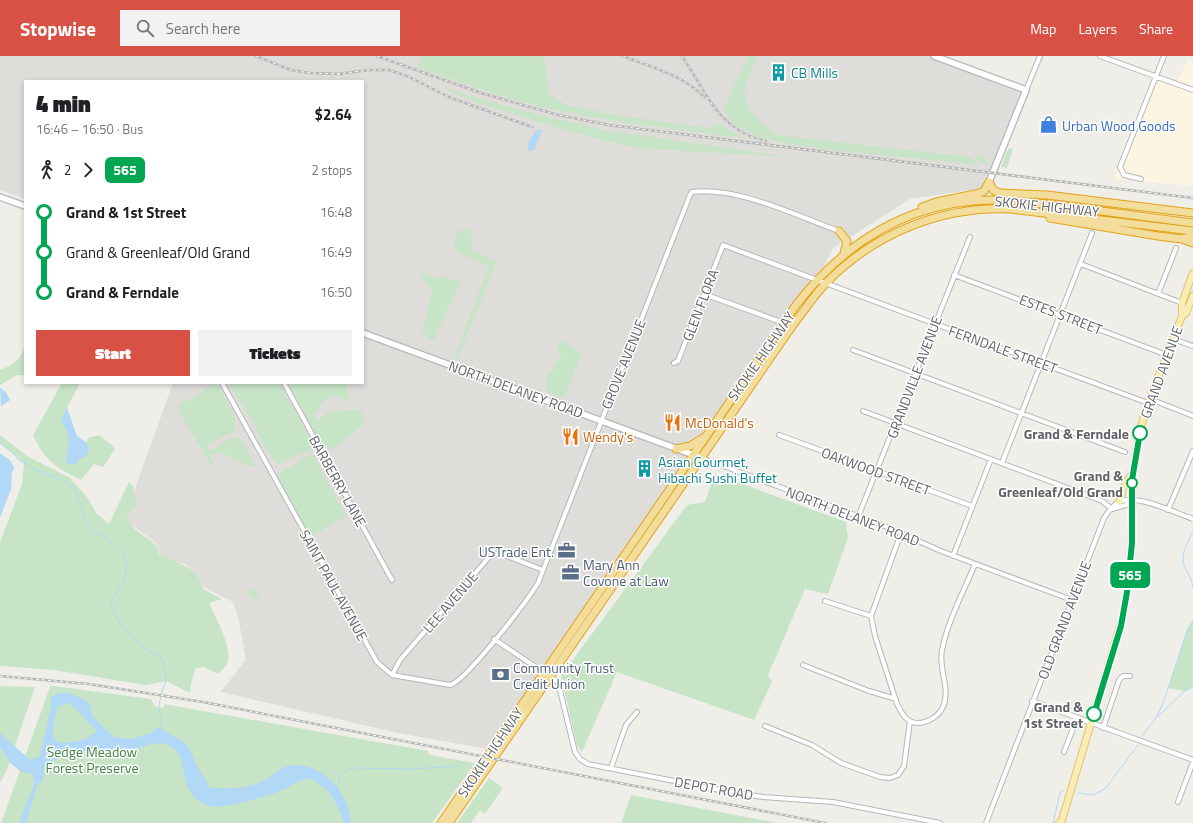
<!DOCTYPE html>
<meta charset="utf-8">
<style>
body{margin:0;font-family:"Titillium Web",sans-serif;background:#f2f2f2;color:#202124;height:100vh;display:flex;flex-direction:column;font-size:15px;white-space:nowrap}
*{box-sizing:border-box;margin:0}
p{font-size:13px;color:#757577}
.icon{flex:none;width:22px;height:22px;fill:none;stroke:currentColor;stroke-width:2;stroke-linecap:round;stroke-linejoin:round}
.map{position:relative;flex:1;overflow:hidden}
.details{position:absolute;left:24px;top:24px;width:340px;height:304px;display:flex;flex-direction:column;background:#fff;border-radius:0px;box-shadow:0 2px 6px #0003}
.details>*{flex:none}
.badge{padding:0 8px;border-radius:6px;font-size:14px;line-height:26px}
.map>.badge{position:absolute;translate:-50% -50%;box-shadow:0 0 0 2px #fff}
.legs{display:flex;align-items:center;gap:6px;height:44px;padding:0 12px;font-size:13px}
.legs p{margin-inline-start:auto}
.head{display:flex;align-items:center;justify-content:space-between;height:68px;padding:0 12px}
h1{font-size:22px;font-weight:800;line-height:30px}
.primary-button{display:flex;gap:8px;margin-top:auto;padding:8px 12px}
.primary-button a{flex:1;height:46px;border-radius:0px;background:#d95145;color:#fff;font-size:16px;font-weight:800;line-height:46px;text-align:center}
.primary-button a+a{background:#f2f2f2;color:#202124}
ul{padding:0 12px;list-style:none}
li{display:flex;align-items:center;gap:14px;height:40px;font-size:15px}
li i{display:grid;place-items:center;width:6px;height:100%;margin:0 5px;background:currentColor}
li i::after{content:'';width:10px;height:10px;margin:-5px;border:3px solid;border-radius:50%;background:#fff}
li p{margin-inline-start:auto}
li:first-child i{background:linear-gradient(#0000 50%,currentColor 0)}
li:last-child i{background:linear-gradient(currentColor 50%,#0000 0)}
header{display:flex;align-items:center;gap:24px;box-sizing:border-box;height:56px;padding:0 20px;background:#d95145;color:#fff}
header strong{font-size:19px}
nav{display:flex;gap:22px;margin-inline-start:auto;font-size:14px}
.search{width:280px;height:36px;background:#f2f2f2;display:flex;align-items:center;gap:10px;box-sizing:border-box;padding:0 14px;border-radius:0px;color:#757577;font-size:15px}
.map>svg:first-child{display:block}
</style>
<header>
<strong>Stopwise</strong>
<div class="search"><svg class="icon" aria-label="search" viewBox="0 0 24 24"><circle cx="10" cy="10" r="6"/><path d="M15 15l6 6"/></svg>Search here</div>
<nav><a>Map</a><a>Layers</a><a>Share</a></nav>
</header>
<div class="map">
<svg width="1193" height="767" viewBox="0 0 1193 767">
<rect width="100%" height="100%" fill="#f0eee8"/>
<path fill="#fbf5e2" d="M1188,3L1193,5V130L1113,123L1154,16L1178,25Z"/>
<path fill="#dfddda" d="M0,0H935L1026,34L990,131L910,143L833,192L817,224L488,693L398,677L221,636L246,603L238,561L233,546L204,531L185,508L161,501L156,487L124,463L173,327H363V25H25V143L0,134Z"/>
<path fill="#c7e4c7" d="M422,0H544L549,37L566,49L621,60L709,72L720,68L745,82C674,74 603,65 534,49C494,39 456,24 417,11Z
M748,0H757C753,11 747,22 745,33C742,53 763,68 776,79L970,101L979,109L832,94L789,88L760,81L734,68L723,54Z
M443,31L491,46L553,62L610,75L790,101L648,93L622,89L572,76L480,48L449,35Z
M1013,92L1007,112L1001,111L1008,93Z
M979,99L986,101L985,104L991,109L983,107L974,101Z
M467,172L472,176L471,194L497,205L457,304L455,300L489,210L459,197L454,189L458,176Z
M424,216L435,222L441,220L461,226L433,285L422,277L432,234L422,220Z
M565,286L582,297L564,342L548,337L545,327C550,315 556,310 561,297L557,291V287Z
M25,289V319H17L0,329V314C13,309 22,303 25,289Z
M62,327H80L60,365C68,373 72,384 67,395L77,408L78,403L89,393L87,387L88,382L99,379C105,384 111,387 115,393L103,411L94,408L81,424C56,412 45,405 33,379Z
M213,327H216L235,360V375L208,389V394L214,409L211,410L178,354L181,346C190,344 207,333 213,327Z
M229,327H279L315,392L277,409L259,382L258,375Z
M288,327H348L346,331L350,345L337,340L323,345L313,360L319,365L326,357L360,353L365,367L333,394L322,389Z
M0,379L27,400L70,422L87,441L97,458L109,468L129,426L133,430L136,450L127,461C130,465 132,471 136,474C145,483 157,484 159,498C176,505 199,513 203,533L222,543L209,547C216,562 233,592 227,608C225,612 221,615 218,618L204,611L196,612L191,627L190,637L166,625L145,629L54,614L0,610V486L22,428L24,407L0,387Z
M233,381L241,383L256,409L253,411L217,396L212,400L210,395Z
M312,397L346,460L311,481L276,419Z
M715,418L846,466L848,482L828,538L805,533L768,619L772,626L754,664L617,616L582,696L577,689L561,620L687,449L705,446Z
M252,532L259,540L254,544L247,536Z
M1193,565V631L1185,635L1168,632L1188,572Z
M0,630L35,631L6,716L0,727Z
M53,630L151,643L154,650L164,652V648L428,695L429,699L475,707L432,767H1L50,631Z
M489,722L503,732L485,758L480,754L471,767H457Z
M631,739L767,765L778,767H621Z"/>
<path fill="#b1d8f7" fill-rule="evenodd" d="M538,73L542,74L534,94L529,95C526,88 532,78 538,73Z
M0,332L6,336L10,344L1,350Z
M67,352L77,380L87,387L89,393L86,401L78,403L77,408H66C67,390 74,379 60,365Z
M0,397L11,405L14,413L12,416L11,433L0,462Z
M58,637H69L85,644L90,649L92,660L114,681L128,683L135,682L152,677L157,671L182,685L190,693L196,708L210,732C231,733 248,733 267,723C273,719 281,712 288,710C312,704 338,725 346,746C349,752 349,760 351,767H344C337,746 329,730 308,722C298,724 292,730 283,734C271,739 222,754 210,750C175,739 190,704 173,692C158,680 142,694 127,695C123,695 119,693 115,693C106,692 96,694 88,696C82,697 75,694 70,696C61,698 51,707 44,713L42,726L38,727L27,764L25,767H19L34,729L32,718L20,715L9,706L0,691V677L30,704L40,700L51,652V642ZM70,647L97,675C87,686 71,687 57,686L52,677L57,652L62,649Z"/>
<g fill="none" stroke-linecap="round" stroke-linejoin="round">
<path stroke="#b1d8f7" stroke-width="1" d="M0,387L15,398L17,403C25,408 34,413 43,417C52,421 61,422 69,428C82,438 79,456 88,468C100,484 126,487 126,509C127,524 116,534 111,548L121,571L148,595L160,600L164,607L166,625L161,638L159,652L162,673
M1193,476C1188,486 1179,500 1185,512C1189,519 1192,523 1193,532
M1158,660L1185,635L1193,631
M1156,662L1164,645L1188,572L1193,565
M1142,680L1156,662
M337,732L340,719L352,712L413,713L458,710
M1078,737L1093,739L1105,733L1138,689
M1053,767L1060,737L1063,735"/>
<defs>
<path id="street" d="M1100,0L1193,34
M1026,34L1040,0
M1141,123L1124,119L1120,111L1164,0
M1081,208L1182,247
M954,219L1167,299
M704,238L784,267
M1158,238L1176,192
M1173,283L1193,290
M853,294L1125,396
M674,307L678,305L723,189L1148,347
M222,327L377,606L392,619L450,629C466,625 527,545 538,527L690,139L692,136C738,130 796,160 839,175
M284,327L392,524
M1150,343L1193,360
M863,355L1102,445L1112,453
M779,379L972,450
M702,402L887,471L941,495L1072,544
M1002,407L1092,177
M1112,453L1126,449L1131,444
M1168,454L1193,395
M858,461L970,181
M901,477L871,560L875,580L897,648C900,653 902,659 907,663C919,673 938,662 943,651C951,633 938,613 942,594C948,564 964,535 975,508
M953,500L991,403
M825,545L871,560
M494,583L558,626L575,696L580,703L588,708L725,735L763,741L833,746L940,767
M803,609L869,635L896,643
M392,619L400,604L490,500L496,498H502L543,514
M1032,645L1193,704
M765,670L812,689L841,707L880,721L890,722L898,719L904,710L910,665
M1103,672L1119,624L1123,620H1130
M1064,696L1077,662
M611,712L626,669L637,656
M1178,746L1193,706
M986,767L1104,462C1108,456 1113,449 1119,446C1135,437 1176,457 1193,463"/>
<path id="secondary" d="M934,0L1026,34L989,126
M0,141L25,150
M363,277L702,402"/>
<path id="primary" d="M1182,260L1186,257L1193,240
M1119,446L1126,426L1133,417
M1059,767L1062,764L1123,560L1131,507L1133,417L1139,377L1148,347L1182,260V247L1193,217"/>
<path id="highway" d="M989,126L993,134L1000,137L1047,139L1193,157
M922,151L936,146L980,137L984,135L989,126
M1050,162L1158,180L1182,183L1193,180
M839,175L847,185L844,197
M1182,183L1193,187
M676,393L690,390L703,382
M441,767L796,249C846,185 910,145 992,144C1021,144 1050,149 1079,152C1117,157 1155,162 1193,167
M449,767L793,269C804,255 814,239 827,226C875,177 942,150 1010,153L1193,175"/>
</defs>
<use href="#street" stroke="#b5b7bb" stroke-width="6"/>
<use href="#secondary" stroke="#b4b6bb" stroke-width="8"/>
<use href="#primary" stroke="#e4c36c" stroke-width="8"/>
<use href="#highway" stroke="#e1a317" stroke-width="9"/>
<use href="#street" stroke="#fff" stroke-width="4"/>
<use href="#secondary" stroke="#fff" stroke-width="5.5"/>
<use href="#primary" stroke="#f8edb5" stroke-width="6"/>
<use href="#highway" stroke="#f3dd9c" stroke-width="7"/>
<defs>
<path id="rail" d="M256,0L291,14L310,17L342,18
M377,0L481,37L558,59L609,69L1193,142
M623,0C651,11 683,19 704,41
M682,0C707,37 718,75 766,85
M337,18L369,14H389L407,20L449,41L532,71
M0,620L89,628L203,646L825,767"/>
</defs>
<use href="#rail" stroke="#b5b6b6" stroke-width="2.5"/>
<use href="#rail" stroke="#fff" stroke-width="1" stroke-dasharray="3" stroke-linecap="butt"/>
</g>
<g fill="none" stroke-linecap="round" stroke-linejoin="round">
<defs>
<path id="line-1" d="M1094,658L1121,570L1127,536L1132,487V424L1140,377"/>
</defs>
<use href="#line-1" stroke="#fff" stroke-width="9"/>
<use href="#line-1" stroke="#00a651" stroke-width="6"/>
</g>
<defs>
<symbol id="building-bare" viewBox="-9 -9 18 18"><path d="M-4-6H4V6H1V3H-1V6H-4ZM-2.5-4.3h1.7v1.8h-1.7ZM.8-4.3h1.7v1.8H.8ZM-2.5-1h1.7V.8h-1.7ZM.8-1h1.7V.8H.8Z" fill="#0f9aa8" stroke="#fff" stroke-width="2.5" paint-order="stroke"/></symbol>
<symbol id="shop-bare" viewBox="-9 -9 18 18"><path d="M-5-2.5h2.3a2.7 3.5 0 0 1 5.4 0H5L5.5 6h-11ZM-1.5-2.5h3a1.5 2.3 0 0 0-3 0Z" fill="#3f7fe0" stroke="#fff" stroke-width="2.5" paint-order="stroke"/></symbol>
<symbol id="restaurant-bare" viewBox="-9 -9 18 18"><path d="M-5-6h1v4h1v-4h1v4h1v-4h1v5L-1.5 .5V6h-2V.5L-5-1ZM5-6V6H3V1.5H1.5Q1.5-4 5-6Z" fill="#e8710a" stroke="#fff" stroke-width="2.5" paint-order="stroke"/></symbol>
<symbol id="office-bare" viewBox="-9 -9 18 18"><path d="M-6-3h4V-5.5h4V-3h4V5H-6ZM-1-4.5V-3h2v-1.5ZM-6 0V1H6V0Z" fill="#5c6f8a" stroke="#fff" stroke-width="2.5" paint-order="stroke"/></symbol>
<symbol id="bank-bare" viewBox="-9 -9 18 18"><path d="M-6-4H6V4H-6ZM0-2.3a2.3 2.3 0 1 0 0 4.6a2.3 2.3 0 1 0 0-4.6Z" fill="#5c6f8a" stroke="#fff" stroke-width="2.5" paint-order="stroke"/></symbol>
</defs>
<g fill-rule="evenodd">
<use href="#building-bare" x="766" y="4" width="25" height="25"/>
<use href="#shop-bare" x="1036" y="56" width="25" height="25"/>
<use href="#restaurant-bare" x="660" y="354" width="25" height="25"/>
<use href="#restaurant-bare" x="558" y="368" width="25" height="25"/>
<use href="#building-bare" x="632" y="400" width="25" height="25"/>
<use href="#office-bare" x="554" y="482" width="25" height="25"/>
<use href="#office-bare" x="558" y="504" width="25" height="25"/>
<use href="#bank-bare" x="488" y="606" width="25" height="25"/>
</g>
<g fill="#fff" stroke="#00a651" stroke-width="2">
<circle cx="1140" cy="377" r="7"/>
<circle cx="1132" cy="427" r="5"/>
<circle cx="1094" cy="658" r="7"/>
</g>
<g text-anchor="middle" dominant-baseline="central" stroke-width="3" stroke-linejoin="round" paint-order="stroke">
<g font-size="14" fill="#0d838f" stroke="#fff" text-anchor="start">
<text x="791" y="16">CB Mills</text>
<text x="658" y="405">Asian Gourmet,<tspan x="658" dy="16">Hibachi Sushi Buffet</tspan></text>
</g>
<g font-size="14" fill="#366cbe" stroke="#fff" text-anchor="start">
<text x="1062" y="69">Urban Wood Goods</text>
</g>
<g font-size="14" fill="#5f6266" stroke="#fff">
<text transform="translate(1047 150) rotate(6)">SKOKIE HIGHWAY</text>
<text transform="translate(700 249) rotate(-69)">GLEN FLORA</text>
<text transform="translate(1061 258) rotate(21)">ESTES STREET</text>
<text transform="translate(1003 293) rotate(20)">FERNDALE STREET</text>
<text transform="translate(761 300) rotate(-55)">SKOKIE HIGHWAY</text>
<text transform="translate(623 308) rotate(-68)">GROVE AVENUE</text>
<text transform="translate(1161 316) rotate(-70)">GRAND AVENUE</text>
<text transform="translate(914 321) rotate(-69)">GRANDVILLE AVENUE</text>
<text transform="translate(516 333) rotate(20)">NORTH DELANEY ROAD</text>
<text transform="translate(876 415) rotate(20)">OAKWOOD STREET</text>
<text transform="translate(338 425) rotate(61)">BARBERRY LANE</text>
<text transform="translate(853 460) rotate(21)">NORTH DELANEY ROAD</text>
<text transform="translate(334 529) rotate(61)">SAINT PAUL AVENUE</text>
<text transform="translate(450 546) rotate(-49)">LEE AVENUE</text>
<text transform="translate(1064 564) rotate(-69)">OLD GRAND AVENUE</text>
<text transform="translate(490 696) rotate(-56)">SKOKIE HIGHWAY</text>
<text transform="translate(714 732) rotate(10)">DEPOT ROAD</text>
</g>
<g font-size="14" fill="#c56008" stroke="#fff" text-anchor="start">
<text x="685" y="366">McDonald's</text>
<text x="583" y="380">Wendy's</text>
</g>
<g font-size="14" font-weight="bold" fill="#5f6266" stroke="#fff" text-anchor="end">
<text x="1129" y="377">Grand &amp; Ferndale</text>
<text x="1123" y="419">Grand &amp;<tspan x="1123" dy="16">Greenleaf/Old Grand</tspan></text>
<text x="1083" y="650">Grand &amp;<tspan x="1083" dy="16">1st Street</tspan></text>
</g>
<g font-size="14" fill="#4e5e75" stroke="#fff" text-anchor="start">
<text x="554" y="495" text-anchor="end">USTrade Ent.</text>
<text x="583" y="508">Mary Ann<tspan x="583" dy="16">Covone at Law</tspan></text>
<text x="513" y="611">Community Trust<tspan x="513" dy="16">Credit Union</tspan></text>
</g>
<g font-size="14" fill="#3f8543" stroke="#fff">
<text x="92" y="695">Sedge Meadow<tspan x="92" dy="16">Forest Preserve</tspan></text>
</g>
</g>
</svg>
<b class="badge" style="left:1130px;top:519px;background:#00a651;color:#fff">565</b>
<section class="details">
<div class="head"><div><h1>4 min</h1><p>16:46 – 16:50 · Bus</p></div><b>$2.64</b></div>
<div class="legs"><svg class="icon" aria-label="walk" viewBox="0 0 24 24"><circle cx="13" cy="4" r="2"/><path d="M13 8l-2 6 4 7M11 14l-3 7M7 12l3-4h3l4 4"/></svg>2<svg class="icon" aria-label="forward" viewBox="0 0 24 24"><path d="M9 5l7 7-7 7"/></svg><b class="badge" style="background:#00a651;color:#fff">565</b><p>2 stops</p></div>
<ul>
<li><i style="color:#00a651"></i><b>Grand &amp; 1st Street</b><p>16:48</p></li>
<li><i style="color:#00a651"></i><span>Grand &amp; Greenleaf/Old Grand</span><p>16:49</p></li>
<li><i style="color:#00a651"></i><b>Grand &amp; Ferndale</b><p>16:50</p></li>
</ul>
<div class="primary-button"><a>Start</a><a>Tickets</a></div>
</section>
</div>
